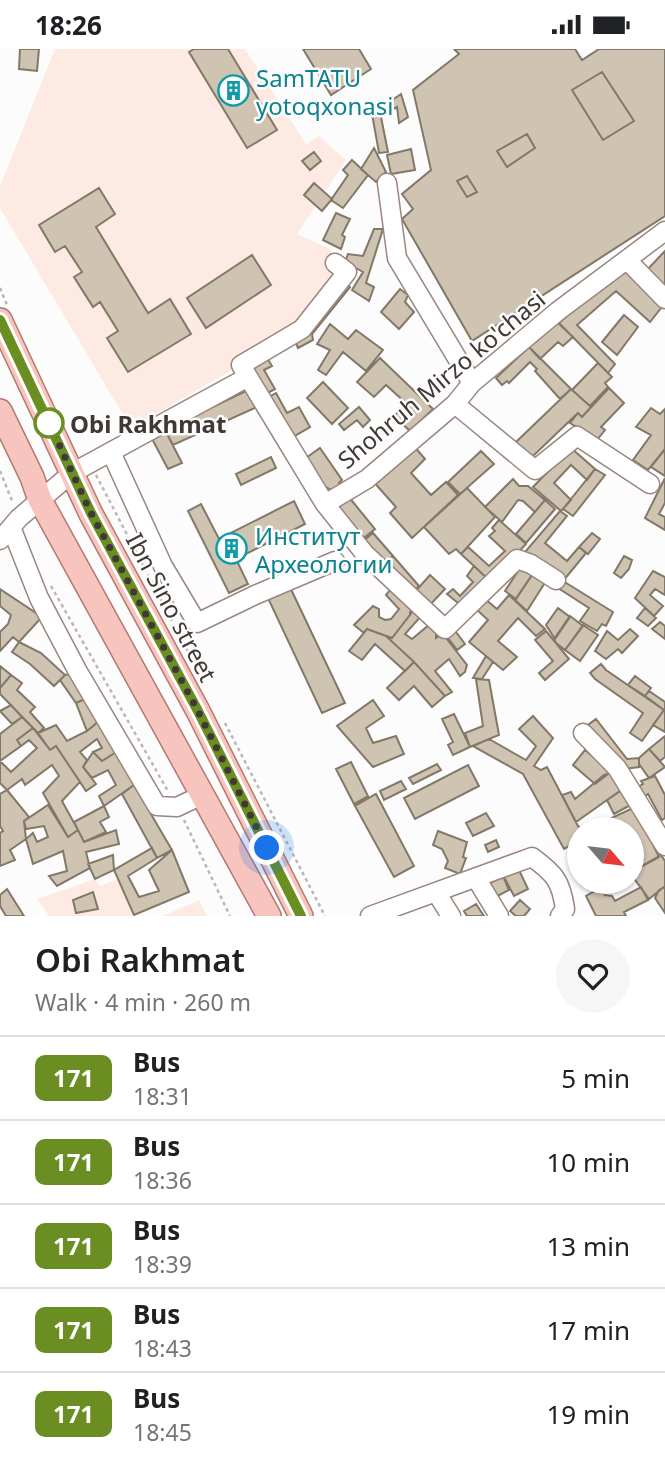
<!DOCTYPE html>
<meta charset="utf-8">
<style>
body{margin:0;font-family:"Noto Sans",sans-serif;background:#f6f6f6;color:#202124;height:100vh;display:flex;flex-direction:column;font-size:26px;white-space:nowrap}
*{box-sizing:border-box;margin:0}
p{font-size:23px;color:#757577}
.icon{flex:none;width:38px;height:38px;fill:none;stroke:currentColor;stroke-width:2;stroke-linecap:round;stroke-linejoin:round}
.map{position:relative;height:867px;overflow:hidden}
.panel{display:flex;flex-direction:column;background:#fff;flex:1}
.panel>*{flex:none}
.badge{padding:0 14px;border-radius:10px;font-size:24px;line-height:46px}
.needle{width:46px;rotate:118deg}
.buttons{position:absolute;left:567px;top:768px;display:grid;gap:14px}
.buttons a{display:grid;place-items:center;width:77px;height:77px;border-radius:50%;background:#fff;box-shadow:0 2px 5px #0004;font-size:35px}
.you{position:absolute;width:35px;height:35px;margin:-18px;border:5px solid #fff;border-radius:50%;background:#1a73e8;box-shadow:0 0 0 10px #1a73e833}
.map>.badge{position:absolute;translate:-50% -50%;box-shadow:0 0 0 4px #fff}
.round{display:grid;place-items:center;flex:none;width:74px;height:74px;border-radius:37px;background:#f6f6f6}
.summary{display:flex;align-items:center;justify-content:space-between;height:119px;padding:0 35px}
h1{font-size:33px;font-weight:600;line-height:52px}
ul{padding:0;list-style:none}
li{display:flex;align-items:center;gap:21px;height:84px;padding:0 35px;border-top:2px solid #e0e0e0}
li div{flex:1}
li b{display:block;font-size:26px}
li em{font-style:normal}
li .badge{min-width:77px;font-weight:700;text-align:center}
.status{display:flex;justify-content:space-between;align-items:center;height:49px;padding:0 35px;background:#fff;direction:ltr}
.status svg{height:19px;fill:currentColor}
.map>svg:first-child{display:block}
</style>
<div class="status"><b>18:26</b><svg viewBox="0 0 49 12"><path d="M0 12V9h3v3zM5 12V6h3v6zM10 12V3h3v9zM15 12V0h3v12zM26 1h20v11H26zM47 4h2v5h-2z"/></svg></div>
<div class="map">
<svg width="665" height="867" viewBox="0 0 665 867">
<rect width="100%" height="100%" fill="#fcfcfc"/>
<path fill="#fdeae3" d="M55,0H245L306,95L319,87L346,111L297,185L332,201L330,210L347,223L300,282L131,379L0,159V137Z
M95,830L100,837L118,830L134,867H49L37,850Z
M199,851L207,867H163Z"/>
<path fill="#cfc3b2" stroke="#837868" stroke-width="2" d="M20,0H39L37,22L19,20Z
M194,0H228L277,81L247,99L189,3Z
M303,0H359L371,20L331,46Z
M454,0H575L582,11L599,0H665V167L472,292L402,170L413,160L402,145L431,121L413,41L459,5Z
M602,23L634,72L603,91L572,41Z
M401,45L408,68L399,74L397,58L381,68L388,103L379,104L372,65Z
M527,85L535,99L507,118L497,102Z
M374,99L386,123L376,133L361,120Z
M411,100L415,121L391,125L387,106Z
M314,103L321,112L310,121L302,112Z
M352,111L368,126L343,159L331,151L348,126L343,121Z
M467,127L477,143L467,148L457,132Z
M314,134L332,150L322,162L304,146Z
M99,139L115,165L96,178L148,264L170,250L191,285L128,323L107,289L118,282L100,253L93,258L74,228L82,223L65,197L55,203L39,176Z
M336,164L350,170L342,186L345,188L341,200L323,191Z
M374,180H383L366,234L374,238L369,252L352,241L363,223L345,213L348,205L363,207Z
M665,202V236L645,223Z
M252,206L271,236L206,279L187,249Z
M625,215L665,254L650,273L616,242L577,276L615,315L608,324L559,274Z
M342,231L350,238L312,285L313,291L298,299L293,287Z
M400,240L408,246L405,253L414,263L399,280L381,263Z
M624,266L638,278L617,306L602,293Z
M557,273L573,288L563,297L558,293L540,310L529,298Z
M330,275L348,290L356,281L383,301L366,322L343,303L326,326L318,321L330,301L317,295Z
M529,298L571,340L560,350L535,322L537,320L530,313L509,334L507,332L502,336L496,329Z
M266,307L272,317L264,321L275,340L264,346L248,317Z
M380,309L433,360L410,382L394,367L407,355L386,336L374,348L357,333Z
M598,314L612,328L605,334L608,338L590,357L572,341Z
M323,333L348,359L332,375L307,349Z
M609,339L624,354L601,378L605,381L597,391L570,374L578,364L582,368Z
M250,340L259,357L173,396L165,381Z
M571,340L591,358L582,368L578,364L532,408L514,395Z
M276,344L287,364L299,358L310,378L291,389L269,348Z
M359,358L370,371L363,378L357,371L344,381L339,375Z
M651,359L660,365L665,360V400L648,421L633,411L651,386L636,378Z
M165,381L182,414L168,420L151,388Z
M413,396L425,410L411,424L431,446L446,433L458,446L412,489L390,464L396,458L372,431Z
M320,399L342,431L339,434L345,440L331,441L325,438L306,409Z
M571,399L595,420L587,431L571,416L554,434L571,451L561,462L533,438Z
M665,400V427L651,418Z
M481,402L494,415L460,445L448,433Z
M271,408L276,419L241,436L236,425Z
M595,420L605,426L573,467L563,460Z
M665,429V454L659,465L665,468V481L645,469Z
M513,430L519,437H528L545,451L535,463L523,452L518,451L502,473L485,458Z
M467,439L495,468L461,505L456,500L449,505L424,478Z
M348,447L375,480L360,492L333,460Z
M545,451L555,460L526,494L516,485Z
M294,452L305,475L236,510L248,535L229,544L188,462L201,455L219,490Z
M560,462L567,467L545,494L567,512L579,498L586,504L563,532L525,503Z
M499,471L526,495L490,532L461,505L468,498L489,517L505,502L489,487L495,482L492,479Z
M373,484L393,507L382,516L362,493Z
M592,484L600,490L588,505L579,498Z
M393,507L419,537L412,544L384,515Z
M624,507L632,511L629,520L621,529L614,524Z
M522,516L534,523L516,550L505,542Z
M474,517L490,532L464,559L447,545L453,540L460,547L473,533L467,527Z
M653,522L665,528V546L655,540L650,546L663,557L654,567L635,549Z
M534,523L546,532L527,562L515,551Z
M430,526L445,540L427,559L413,545Z
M563,532L613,563L606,577L602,575L597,582L580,572L589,559L558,539Z
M289,536L345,654L322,664L267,547Z
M394,536L416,558L392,589L367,580L364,584L354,576L373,557L379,560V568L385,571L391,570L399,560L386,546Z
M0,540L42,568L19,593L13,588L0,602V583L8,575L11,566L0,557Z
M509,546L545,580L536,587L518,569L498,592L517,608L503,621L469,593L488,571L476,560L485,550L497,560Z
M418,558L423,565L405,585L412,590L429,576L436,584V589L443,585L467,616L465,623L460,627L449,610L435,622L452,643L445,647L414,613L387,588L392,589L410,566V563Z
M558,559L570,568L555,590L546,576Z
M645,559L656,569L648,577L637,569Z
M570,567L583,577L565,601L556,594L554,590Z
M660,573L665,577V590L652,580Z
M583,576L598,586L580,612L565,601Z
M453,579L465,595L457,601L445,585Z
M367,580L386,587L414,613L405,622L375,595L362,611L349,602Z
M630,580L638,587L622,604L618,600L606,610L595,602L607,582L618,591Z
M546,582L569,610L545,631L539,624L553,612L535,591Z
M19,593L41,604L65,626L54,637L30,615L12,603Z
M486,607L493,613L482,630L473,629Z
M414,613L445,647L432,658L414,637L399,651L387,639Z
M601,615L606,621L664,661L642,692L630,684L643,664L595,630L590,624Z
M0,617L11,626L0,639Z
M71,625L85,650L76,654L60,631L65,626Z
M11,626L22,634L17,641L35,658L30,663L44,679L38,684L0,645V639Z
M635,627L651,639L645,647L628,636Z
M476,630L489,631L499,686L470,698L465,684L483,677Z
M649,642L665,653V683L653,676L664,661L645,647Z
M85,650L99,672L87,682L76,654Z
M373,651L384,667L366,679L373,694L396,687L404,705L373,718L337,677Z
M11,656L22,668L12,675L0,662Z
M454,665L470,698L453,706L448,696L453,693L442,670Z
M533,667L553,689L534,717L541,721L547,718L578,777L582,780H579V792L564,800L523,725L473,697L489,690L526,711L536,697L519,680Z
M22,668L33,679L17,691L21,697L0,712V685Z
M596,670L627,710L639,709V718L624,720L588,676Z
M99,672L118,702L102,712L93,703L102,699L97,690L80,703L87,711L83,718L96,735L86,742L56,697L50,701L38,684L56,676L67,692L87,682Z
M33,679L50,701L56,697L80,733L62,752L78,781L68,788L43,744L59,727L52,716L25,736L22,730L7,741L0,734V712L11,723L37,699L29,691L21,697L17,691Z
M665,687V708L660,712L649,700Z
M649,700L665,718L649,729L639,715V709Z
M585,701L612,722L595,735L573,716Z
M118,702L134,736L104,757L99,747L116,736L108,721L92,729L83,718L93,703L102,712Z
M351,713L368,747L354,755L336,720Z
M437,715L441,721L413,735L409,729Z
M468,716L479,737L415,770L404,749Z
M615,723L624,739L576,773L562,746L571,743L575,750L604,726Z
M655,727L665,746V769L662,771L648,745L641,750L635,740L643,735L641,732Z
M401,732L406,740L384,751L380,742Z
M134,736L172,801L157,809L122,745Z
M625,739L634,754L614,765L607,751Z
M7,741L29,768L24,772L26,790L10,801L15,811L0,817V784L3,782L0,777V745Z
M376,745L414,817L394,828L355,757Z
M48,756L68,788L78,781L84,793L116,781L119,795L86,803L90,819L57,837L49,827L67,822L63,802L33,815L26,790L33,784L37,793L48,788L44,777L26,780L24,772Z
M104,757L109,768L100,773L106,783L84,793L74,773Z
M635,758L659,808L635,821L632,814V780H606L603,773Z
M486,764L494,777L473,787L466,774Z
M438,782L467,793L463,808L466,809L460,825L445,819L448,812L442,800L433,796Z
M496,791L499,798L488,803L485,796Z
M152,799L157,809L128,827L139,848L159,842L149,821L172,801L189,843L134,866L114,821Z
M113,806L114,821L95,830L88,815Z
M661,806L665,812V837L649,850L633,828L637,826L635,821Z
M518,819L528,840L514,847L503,826Z
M503,827L509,841L496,848L489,835Z
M641,838L648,851L624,863L626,867H596L586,847L600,839L605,846L612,847L615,852Z
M665,838V864L655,849L659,841Z
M7,840L24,867H6L0,857V846Z
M93,843L98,860L76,864L73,851Z
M520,851L530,860L524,867H516L510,862Z
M476,855L484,867H467L464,862Z"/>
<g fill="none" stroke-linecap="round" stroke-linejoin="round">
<defs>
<path id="minor" d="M387,134L397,209L472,334
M627,211L665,250
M248,328L241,316L302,280L347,223L335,214
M455,355L535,421L577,387L650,435
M111,403L163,517L197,574L255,546L335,512
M325,455L365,505L445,580L517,510L531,515L556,531
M11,478L39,549L77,621L157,757L177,758L202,746
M0,491L19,469L72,424L248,328L325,455L367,430L455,355L472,334L558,262L665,182
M583,684L617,719L665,797
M476,829L499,867
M436,843L451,867
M370,867L532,808C555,825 561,832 565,860L560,867"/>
<path id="major" d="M0,271L91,465L198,662L301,867
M0,362L32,428L40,451L269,867"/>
</defs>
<use href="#minor" stroke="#9a867e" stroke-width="21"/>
<use href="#major" stroke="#b37971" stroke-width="26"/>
<path stroke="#bab7b5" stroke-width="2.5" stroke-dasharray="3.5 3.5" stroke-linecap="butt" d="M0,239L7,256
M0,422L13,454
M96,426L206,637
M51,537L169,744
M225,674L325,867
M184,771L230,867"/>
<use href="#minor" stroke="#fff" stroke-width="18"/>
<use href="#major" stroke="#f7c4be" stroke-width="23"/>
</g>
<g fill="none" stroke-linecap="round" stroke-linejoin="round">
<defs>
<path id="line" d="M0,271L91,464L198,662L301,867"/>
</defs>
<use href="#line" stroke="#fff" stroke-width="16"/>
<use href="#line" stroke="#6b8e23" stroke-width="10"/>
<path stroke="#403834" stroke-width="7" stroke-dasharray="0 12.6" d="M49,374L91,464L198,662L267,799"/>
</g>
<defs>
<symbol id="building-ring" viewBox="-11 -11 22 22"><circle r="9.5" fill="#fcfcfc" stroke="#0f9aa8" stroke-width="1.5"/><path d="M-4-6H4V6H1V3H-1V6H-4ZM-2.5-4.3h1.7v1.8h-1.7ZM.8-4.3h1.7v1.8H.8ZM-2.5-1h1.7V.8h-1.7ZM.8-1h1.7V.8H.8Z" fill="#0f9aa8"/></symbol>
</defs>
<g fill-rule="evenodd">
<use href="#building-ring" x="216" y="24" width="35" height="35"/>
<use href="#building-ring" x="214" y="482" width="35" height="35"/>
</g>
<circle fill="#fff" stroke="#6b8e23" stroke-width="3.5" cx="49" cy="374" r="14"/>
<g text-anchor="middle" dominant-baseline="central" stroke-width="5" stroke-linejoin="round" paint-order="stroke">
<g font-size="24" fill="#0d838f" stroke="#fcfcfc" text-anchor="start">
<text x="256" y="28">SamTATU<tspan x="256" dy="28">yotoqxonasi</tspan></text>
<text x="255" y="486">Институт<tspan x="255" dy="28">Археологии</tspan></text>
</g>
<g font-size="24" fill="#403834" stroke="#fcfcfc">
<text transform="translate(441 330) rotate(-40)">Shohruh Mirzo ko'chasi</text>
<text transform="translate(172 558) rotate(62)">Ibn Sino street</text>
</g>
<g font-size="24" font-weight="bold" fill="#403834" stroke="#fcfcfc" text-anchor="start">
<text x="70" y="374">Obi Rakhmat</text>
</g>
</g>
</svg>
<div class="buttons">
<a><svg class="needle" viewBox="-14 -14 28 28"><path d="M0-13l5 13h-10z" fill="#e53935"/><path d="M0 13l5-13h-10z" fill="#757577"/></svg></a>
</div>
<div class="you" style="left:267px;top:799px"></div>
</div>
<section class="panel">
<div class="summary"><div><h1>Obi Rakhmat</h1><p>Walk · 4 min · 260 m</p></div><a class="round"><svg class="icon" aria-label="heart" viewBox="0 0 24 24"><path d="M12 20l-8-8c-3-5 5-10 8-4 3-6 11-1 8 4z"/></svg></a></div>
<ul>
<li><span class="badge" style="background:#6b8e23;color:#fff">171</span><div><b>Bus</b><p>18:31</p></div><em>5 min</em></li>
<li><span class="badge" style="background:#6b8e23;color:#fff">171</span><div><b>Bus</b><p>18:36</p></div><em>10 min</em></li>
<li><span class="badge" style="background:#6b8e23;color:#fff">171</span><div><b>Bus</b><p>18:39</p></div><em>13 min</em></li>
<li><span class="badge" style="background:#6b8e23;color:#fff">171</span><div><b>Bus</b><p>18:43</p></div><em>17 min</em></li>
<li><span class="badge" style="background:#6b8e23;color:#fff">171</span><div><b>Bus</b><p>18:45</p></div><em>19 min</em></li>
</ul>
</section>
